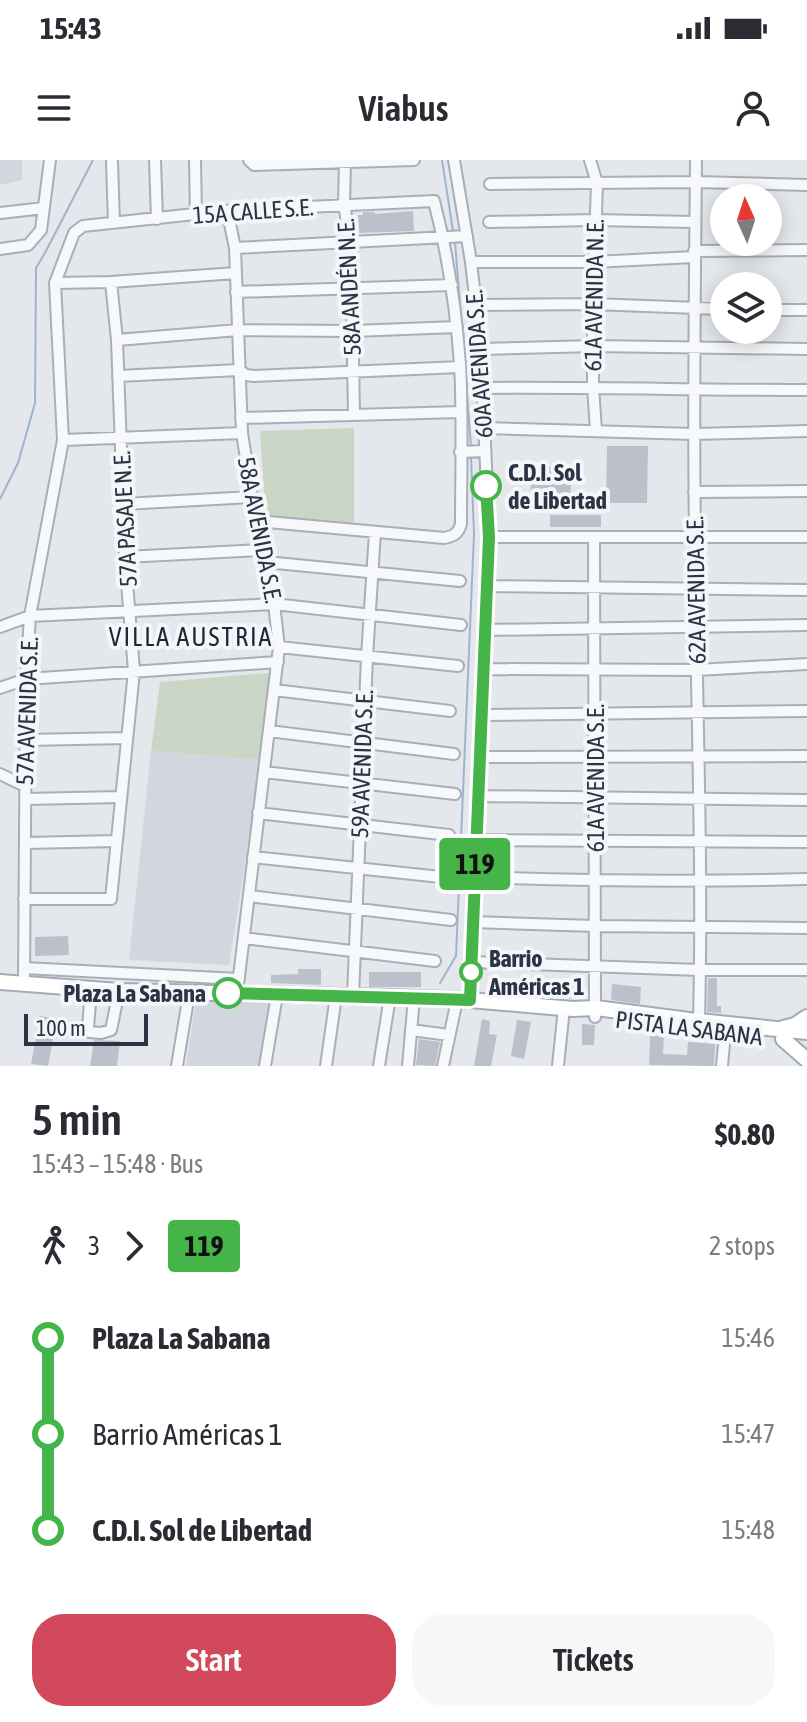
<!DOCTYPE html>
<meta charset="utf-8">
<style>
body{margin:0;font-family:"Asap Condensed",sans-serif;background:#f7f7f7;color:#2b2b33;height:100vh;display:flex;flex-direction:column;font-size:30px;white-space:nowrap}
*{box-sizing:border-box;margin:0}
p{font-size:26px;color:#7c7c81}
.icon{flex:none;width:44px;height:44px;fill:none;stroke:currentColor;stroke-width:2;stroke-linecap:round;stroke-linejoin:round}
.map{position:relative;height:906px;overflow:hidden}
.details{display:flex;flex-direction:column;background:#fff;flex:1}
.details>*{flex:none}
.badge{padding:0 16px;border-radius:6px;font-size:28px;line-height:52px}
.needle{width:52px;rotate:357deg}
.tools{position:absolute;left:710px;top:24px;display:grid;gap:16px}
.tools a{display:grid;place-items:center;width:72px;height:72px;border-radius:50%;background:#fff;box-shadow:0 4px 20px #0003;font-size:40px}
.scale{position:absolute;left:24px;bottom:20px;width:124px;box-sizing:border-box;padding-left:8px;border:4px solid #2b3445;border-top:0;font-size:22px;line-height:28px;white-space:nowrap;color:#2b3445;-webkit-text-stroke:6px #f4f6f9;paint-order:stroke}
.map>.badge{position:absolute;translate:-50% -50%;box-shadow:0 0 0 4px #fff}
.legs{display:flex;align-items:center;gap:12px;height:88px;padding:0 32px;font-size:26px}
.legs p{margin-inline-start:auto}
.summary{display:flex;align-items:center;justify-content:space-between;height:136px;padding:0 32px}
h1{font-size:44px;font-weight:600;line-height:60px}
.cta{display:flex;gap:16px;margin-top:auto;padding:16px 32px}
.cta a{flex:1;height:92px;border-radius:32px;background:#d1495b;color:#fff;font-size:32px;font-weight:600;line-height:92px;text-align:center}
.cta a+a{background:#f7f7f7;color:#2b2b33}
ul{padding:0 32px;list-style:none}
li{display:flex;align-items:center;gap:28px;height:96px;font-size:30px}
li i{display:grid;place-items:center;width:12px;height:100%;margin:0 10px;background:currentColor}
li i::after{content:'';width:20px;height:20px;margin:-10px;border:6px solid;border-radius:50%;background:#fff}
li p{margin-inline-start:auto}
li:first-child i{background:linear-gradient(#0000 50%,currentColor 0)}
li:last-child i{background:linear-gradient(currentColor 50%,#0000 0)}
.status{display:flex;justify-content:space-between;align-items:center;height:56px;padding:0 40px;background:#fff;direction:ltr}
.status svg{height:22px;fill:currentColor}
header{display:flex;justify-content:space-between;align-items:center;height:104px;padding:0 32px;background:#fff;font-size:36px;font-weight:600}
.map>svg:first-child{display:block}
</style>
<div class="status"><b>15:43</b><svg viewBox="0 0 49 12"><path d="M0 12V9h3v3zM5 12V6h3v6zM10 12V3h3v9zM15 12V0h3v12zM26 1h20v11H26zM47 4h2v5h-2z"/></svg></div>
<header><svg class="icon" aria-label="menu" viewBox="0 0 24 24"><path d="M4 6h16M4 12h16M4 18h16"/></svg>Viabus<svg class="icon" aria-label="person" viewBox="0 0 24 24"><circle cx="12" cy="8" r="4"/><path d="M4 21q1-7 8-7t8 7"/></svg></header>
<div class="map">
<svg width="807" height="906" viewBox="0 0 807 906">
<rect width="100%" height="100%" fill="#e4e7ec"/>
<path fill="#d2d6de" d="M0,0H22V20L0,25Z
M151,591L261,600L229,805L129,800Z
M196,841L272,843L261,906H186Z"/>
<path fill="#c9d6c5" d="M354,268V365L266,359L260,271Z
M269,513L261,600L151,591L160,522Z"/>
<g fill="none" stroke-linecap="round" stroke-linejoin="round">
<path stroke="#9fb4cc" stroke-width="2" d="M442,0L453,71
M455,81L471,286
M0,339L18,303L35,243L36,108L46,91L93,0
M440,823L456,796L474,374L471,296"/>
</g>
<path fill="#bbc0ca" d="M413,51L414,71L359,73L358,55H363V52H375V54Z
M607,286H648L647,343H606Z
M572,306L570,342H531L530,307Z
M550,355H601V367H550Z
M68,776L69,795L35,796V777Z
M298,809H321V825L271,823V815L298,814Z
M369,812H421V827H369Z
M708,818H717V846H721V853L707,852Z
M512,819L525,820V822L580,824L579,839L503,833L504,822L512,823Z
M612,824L641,827L640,844L611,840Z
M40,856L57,859L48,906L31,904Z
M482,859L490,861L489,874L497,875L491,906H474Z
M517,860L531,862L524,899L511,896Z
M582,864L595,865L594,885H582Z
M650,876H664L663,894L687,895L688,882L715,884L714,906L649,905Z
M419,879L440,882L435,906L416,905Z
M94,880L120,881L117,906H90Z"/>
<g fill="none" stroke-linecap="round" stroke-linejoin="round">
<defs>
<path id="minor" d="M155,0L157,59
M195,0L196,55
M249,0L254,5L414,0
M345,0L344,45L351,83L354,254
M454,0L471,102L481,189L489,377L470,840
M590,0L597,23L593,144V227L596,270
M696,0C695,125 693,251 695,376C696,538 703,699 699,861
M112,2L114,63
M490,24L696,22L807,25
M223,51L230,64L235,88L242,273L252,337L274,444L279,487L237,833
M0,53L44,48
M489,62L594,60L694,62
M235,88L467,76
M0,89L28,85L41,70L50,0
M694,91L807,90
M471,102H593L694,97
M55,123L111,122L236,113
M236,132L452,125
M476,145L593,144L724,149
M768,150H807
M117,180L238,170L353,171L457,167
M481,189L594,186L807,189
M118,216L239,210L246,215L254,216L460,207
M483,228C591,227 699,230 807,230
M241,258L460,252
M484,268L694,274L807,271
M63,280L242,273
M460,292L485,291
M694,332L807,331
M123,344L252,337
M489,377H807
M594,378L595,857
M125,397L263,390
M266,402L460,421
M486,426L807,430
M0,467L30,456L274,444L461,465
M484,470L807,465
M279,487L458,506
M483,509L697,510L807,504
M0,528L26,519L278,502
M274,530L450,551
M481,555L807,551
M269,571L454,594
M25,580L127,578
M480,597L807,596
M264,612L455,634
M0,614L25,626
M478,636L807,640
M25,639L121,637
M258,653L449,675
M476,680L807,682
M25,683L117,681
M253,697L450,718
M475,717C586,721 696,722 807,719
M249,736L451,760
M24,739H111L134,511L125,397L117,180L111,122
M473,762L595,766L807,768
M244,778L435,801
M471,802L700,810H807
M24,808L239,819
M24,824L26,519L30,456L63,280L55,123L74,73L83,66L223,51L434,41C448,95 456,149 460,204C463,257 461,311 461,364C458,374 454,376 444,378L257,361
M91,829L88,868L90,872L101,873L111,870L119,831
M353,836L367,497L375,372
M411,870L449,875
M177,906L189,834
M265,906L277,835
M326,906L336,836
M379,906L390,837
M408,906L414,838
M443,906L457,840
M558,906L564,848
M722,906L725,873"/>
<path id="major" d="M0,822L119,831L390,837L470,840L573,849L596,848L689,860L807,872
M783,868L795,865L807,857
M783,879L807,900"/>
</defs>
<use href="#minor" stroke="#a9aeb7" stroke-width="14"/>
<use href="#major" stroke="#a3abb8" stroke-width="18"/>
<use href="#minor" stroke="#f7f8fa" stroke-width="10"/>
<use href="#major" stroke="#fff" stroke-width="14"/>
</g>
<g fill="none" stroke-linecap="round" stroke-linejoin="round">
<defs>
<path id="line-1" d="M228,833L470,840L489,377L486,326"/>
</defs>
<use href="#line-1" stroke="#fff" stroke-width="18"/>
<use href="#line-1" stroke="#45b549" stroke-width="12"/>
</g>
<g fill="#fff" stroke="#45b549" stroke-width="4">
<circle cx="486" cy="326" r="14"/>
<circle cx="471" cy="812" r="10"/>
<circle cx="228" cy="833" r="14"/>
</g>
<g text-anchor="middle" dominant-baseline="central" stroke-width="8" stroke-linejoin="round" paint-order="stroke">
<g font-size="24" fill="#2b3445" stroke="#f4f6f9">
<text transform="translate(253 51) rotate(-4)">15A CALLE S.E.</text>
<text transform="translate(349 127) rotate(-93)">58A ANDÉN N.E.</text>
<text transform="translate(594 135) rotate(-89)">61A AVENIDA N.E.</text>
<text transform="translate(479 204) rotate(-94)">60A AVENIDA S.E.</text>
<text transform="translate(125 359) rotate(-93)">57A PASAJE N.E.</text>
<text transform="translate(260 370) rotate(79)">58A AVENIDA S.E.</text>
<text transform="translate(696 430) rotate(-91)">62A AVENIDA S.E.</text>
<text transform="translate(27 551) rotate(-88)">57A AVENIDA S.E.</text>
<text transform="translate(362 604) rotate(-88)">59A AVENIDA S.E.</text>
<text transform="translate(595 618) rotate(-90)">61A AVENIDA S.E.</text>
<text transform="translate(689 868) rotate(7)">PISTA LA SABANA</text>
</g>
<g font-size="24" font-weight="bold" fill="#2b3445" stroke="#f4f6f9" text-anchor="start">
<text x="508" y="312">C.D.I. Sol<tspan x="508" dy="28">de Libertad</tspan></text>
<text x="489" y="798">Barrio<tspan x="489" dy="28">Américas 1</tspan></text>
<text x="206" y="833" text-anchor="end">Plaza La Sabana</text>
</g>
<g font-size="26" letter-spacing="2" fill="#1d2536" stroke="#f4f6f9">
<text x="191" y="477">VILLA AUSTRIA</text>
</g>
</g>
</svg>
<div class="tools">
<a><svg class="needle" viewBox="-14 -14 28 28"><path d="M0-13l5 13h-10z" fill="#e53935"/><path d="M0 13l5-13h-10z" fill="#7c7c81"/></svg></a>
<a><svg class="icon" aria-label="layers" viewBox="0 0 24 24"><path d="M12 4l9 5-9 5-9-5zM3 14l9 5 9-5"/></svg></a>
</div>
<div class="scale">100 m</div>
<b class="badge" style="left:475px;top:704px;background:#45b549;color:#111">119</b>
</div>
<section class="details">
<div class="summary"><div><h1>5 min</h1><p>15:43 – 15:48 · Bus</p></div><b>$0.80</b></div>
<div class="legs"><svg class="icon" aria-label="walk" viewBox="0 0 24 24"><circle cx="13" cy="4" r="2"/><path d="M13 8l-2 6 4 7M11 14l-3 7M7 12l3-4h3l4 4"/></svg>3<svg class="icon" aria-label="forward" viewBox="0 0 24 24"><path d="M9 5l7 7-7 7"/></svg><b class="badge" style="background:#45b549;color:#111">119</b><p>2 stops</p></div>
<ul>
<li><i style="color:#45b549"></i><b>Plaza La Sabana</b><p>15:46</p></li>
<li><i style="color:#45b549"></i><span>Barrio Américas 1</span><p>15:47</p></li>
<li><i style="color:#45b549"></i><b>C.D.I. Sol de Libertad</b><p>15:48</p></li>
</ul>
<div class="cta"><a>Start</a><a>Tickets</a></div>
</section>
